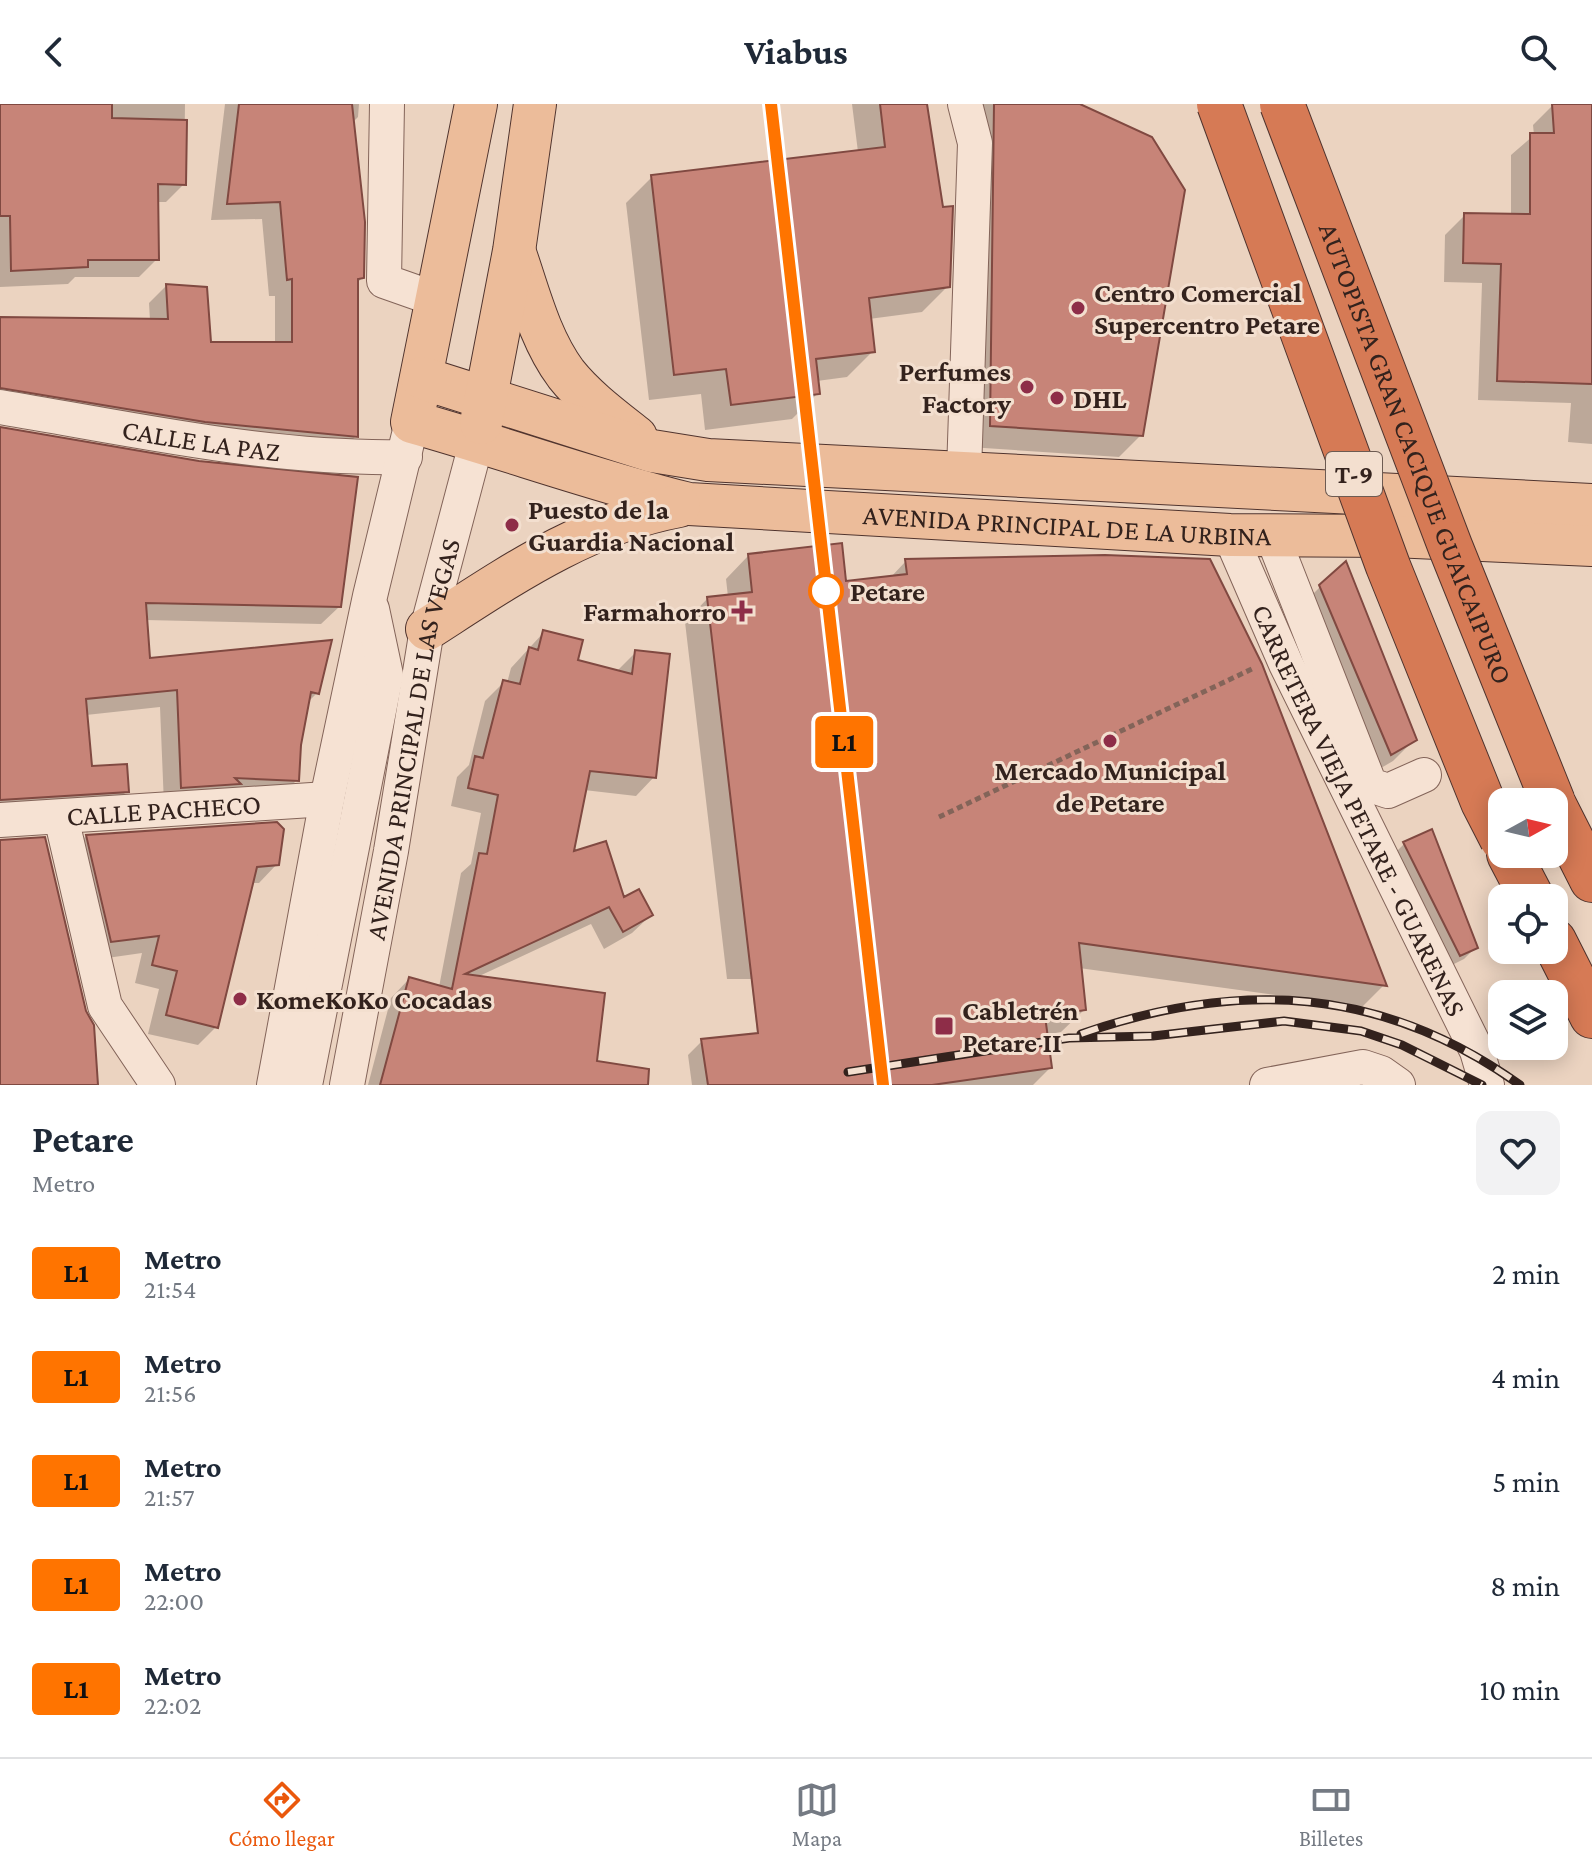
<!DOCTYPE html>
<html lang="es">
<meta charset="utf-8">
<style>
body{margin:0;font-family:"Crimson Pro",serif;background:#f2f2f3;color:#1f2937;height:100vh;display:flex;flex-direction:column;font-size:30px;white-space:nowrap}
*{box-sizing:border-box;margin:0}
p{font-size:26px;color:#747a83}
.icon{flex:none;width:44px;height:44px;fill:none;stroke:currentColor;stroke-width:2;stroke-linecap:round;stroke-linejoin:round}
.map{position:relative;height:981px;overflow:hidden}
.side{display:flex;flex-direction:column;background:#fff;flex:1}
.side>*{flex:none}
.badge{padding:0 16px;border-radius:6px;font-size:28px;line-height:52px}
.needle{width:52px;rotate:82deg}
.controls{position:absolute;left:1488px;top:684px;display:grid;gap:16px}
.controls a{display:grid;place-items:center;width:80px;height:80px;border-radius:16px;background:#fff;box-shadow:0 4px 20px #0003;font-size:40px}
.map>.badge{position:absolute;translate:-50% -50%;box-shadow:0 0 0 4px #fff}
.round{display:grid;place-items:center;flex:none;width:84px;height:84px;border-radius:16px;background:#f2f2f3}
.head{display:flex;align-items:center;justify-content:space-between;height:136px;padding:0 32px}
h1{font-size:38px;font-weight:700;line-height:60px}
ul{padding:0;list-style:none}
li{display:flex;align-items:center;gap:24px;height:104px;padding:0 32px}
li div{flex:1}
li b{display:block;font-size:30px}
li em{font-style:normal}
li .badge{min-width:88px;font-weight:700;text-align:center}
header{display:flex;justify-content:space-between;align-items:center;height:104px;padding:0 32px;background:#fff;font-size:36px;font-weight:700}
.menu{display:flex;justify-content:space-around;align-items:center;height:112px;border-top:2px solid #e0e1e3;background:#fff;font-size:22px;color:#747a83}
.menu a{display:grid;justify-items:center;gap:4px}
.menu .selected{color:#ea580c}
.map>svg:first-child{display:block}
</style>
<header><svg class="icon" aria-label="back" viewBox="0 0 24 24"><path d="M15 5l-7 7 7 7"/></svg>Viabus<svg class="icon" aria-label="search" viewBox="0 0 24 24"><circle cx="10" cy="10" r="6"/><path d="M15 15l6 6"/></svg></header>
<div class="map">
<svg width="1592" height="981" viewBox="0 0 1592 981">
<rect width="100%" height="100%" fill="#ebd3c0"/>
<path fill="#0003" d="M0,0H185L184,80L166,98H156L157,155L139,173H75L68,180L0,183Z
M225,0H359L358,13L352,19L362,174L356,180V332L338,350L0,303V215L150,217L149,199L166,182L209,240H275V192H269L262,115L211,116Z
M852,0H925L948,182L922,208L869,215L873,247L847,273L817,277L818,289L792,315L705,326L701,290L649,296L626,99L652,73L858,48Z
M973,0H1076L1141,331L1119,353L969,343Z
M1592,0V340L1568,338L1571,299L1478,296L1482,179L1444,178L1445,131L1465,111L1511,112V51L1534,31L1533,21L1553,1Z
M0,325L339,503L321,520L145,516L148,556L317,589L307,599L297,676L279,694L164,701L160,603L86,611L91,664L127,687L109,705L0,712Z
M748,452L844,479L890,474L906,457L1384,881L1362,903L1079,864L1084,906L1061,928L1045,931L1050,964L1033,981H763L751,875H727L685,518L707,495L728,493L726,475Z
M1321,482L1415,635L1393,657L1369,671L1299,504Z
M544,528L576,558L616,568L635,549L654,673L636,692L584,686L572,750L623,795L651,811L632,829L604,845L591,820L475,874L464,981H368L391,894L409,875L439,883L461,769L471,760L481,709L451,702L457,673L469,661L485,597L504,578L507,579L511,564Z
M86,732L277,760L259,779H251L216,923L198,941L148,930L159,885L135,879L142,849L93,856L68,751Z
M1404,740L1476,843L1464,855L1448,863L1392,752Z
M702,937L745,981H692L688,951Z"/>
<path fill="#c78478" stroke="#804941" stroke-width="2" d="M0,0H112V14L187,16L186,81L158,80L159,156H88V163L11,167L10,112H0Z
M239,0H352L365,118L364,174L358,175V333L205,318L0,284V213L168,215L166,180L207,183L211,238H292V175L287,176L280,98L227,100Z
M880,0H927L943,103L953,102L950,183L869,194L875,248L816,255L820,290L731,301L726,265L674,271L651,71L885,43Z
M994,0H1080L1152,33L1185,86L1143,332L990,322Z
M1552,0H1592V280L1497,277L1501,160L1463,159L1464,109L1530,110V29H1554Z
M0,323L199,357L358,373L341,503L146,499L150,554L332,536L319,590L311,588L301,641L299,677L235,674L241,680L181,684L177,586L86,595L92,662L127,660L129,688L0,696Z
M842,439L846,477L907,470L905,455L1105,451L1210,455L1262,560L1387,882L1079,839L1086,906L1045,912L1052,964L932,981H708L701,935L758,929L707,493L752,488L748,450Z
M1346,457L1417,636L1391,651L1319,481Z
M543,526L583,536L578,556L632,570L635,546L670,550L656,674L590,667L574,747L606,737L624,793L639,785L653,811L623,828L609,803L465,870L605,889L597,957L649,965L648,981H380L409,873L452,885L479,749L487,750L498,691L468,684L475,652L483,654L503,576L520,580L529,543L538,546Z
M277,718L284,725L279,761L257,763L218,924L166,911L177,867L152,861L159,832L111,838L86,731Z
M1432,725L1478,844L1460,852L1403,738Z
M45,733L86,907L94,921L98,981H0V736Z"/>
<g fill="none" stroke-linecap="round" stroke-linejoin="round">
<defs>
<g id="minor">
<path d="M387,0L384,177L438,196"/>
<path id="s1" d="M0,303C133,325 270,356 405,353"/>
<path d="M964,368L975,39L965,0"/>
<path id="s2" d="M1230,431L1286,560L1477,947L1487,981"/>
<path d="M1272,431L1370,681L1388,687L1424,671"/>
<path d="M61,713L105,902L158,981"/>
<path id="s3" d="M0,716L327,695"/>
<path d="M274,981L327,695L370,492L412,318"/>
<path d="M305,981L386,571L372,505"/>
<path id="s4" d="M347,981L391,747L427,525L477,336"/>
<path d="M1267,981L1363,963L1381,969L1398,981"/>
</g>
<g id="major">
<path id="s5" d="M476,0L412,318C505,344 595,377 689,400L1230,431L1393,432L1592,441"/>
<path d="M515,149C529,190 540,235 566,270C585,294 612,314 636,333"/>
<path d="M422,274L652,347L708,356L1592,401"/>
<path d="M481,319L514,147L535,0"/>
<path d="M427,525C508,473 583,420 679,402"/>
</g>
<path id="highway" d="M1554,701L1592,776
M1509,750L1532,794
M1554,837L1592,912"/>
</defs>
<use href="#minor" stroke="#836459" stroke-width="36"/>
<use href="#major" stroke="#50342e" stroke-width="44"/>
<use href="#highway" stroke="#50342e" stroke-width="46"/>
<path stroke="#836459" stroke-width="5" stroke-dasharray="6 4" stroke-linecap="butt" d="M939,713L1254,564"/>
<use href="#minor" stroke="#f6e2d3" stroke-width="34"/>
<use href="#major" stroke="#ecbc9a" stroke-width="42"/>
<use href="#highway" stroke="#d67a55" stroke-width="44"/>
<defs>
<path id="rail" d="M1081,930C1238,875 1382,882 1520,981
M848,968L1069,934L1153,932L1284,917L1361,927L1402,941L1482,981"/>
</defs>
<use href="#rail" stroke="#33221d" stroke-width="9"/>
<use href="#rail" stroke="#f3dfcf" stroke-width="6" stroke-dasharray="18" stroke-linecap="butt"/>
<defs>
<g id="highway-bridge">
<path d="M1219,0L1388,462L1483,698L1502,735"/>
<path id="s6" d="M1282,0L1450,442L1553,698"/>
</g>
</defs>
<use href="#highway-bridge" stroke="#50342e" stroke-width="46" stroke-linecap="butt"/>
<use href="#highway-bridge" stroke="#d67a55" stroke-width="44"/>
</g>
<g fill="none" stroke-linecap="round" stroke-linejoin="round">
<defs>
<path id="line" d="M771,0L883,981"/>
</defs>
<use href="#line" stroke="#fff" stroke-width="18"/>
<use href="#line" stroke="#ff7400" stroke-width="12"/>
</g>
<g fill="#8e2d48" stroke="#f3dfcf" stroke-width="3">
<circle cx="1078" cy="204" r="8"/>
<circle cx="1027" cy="283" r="8"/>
<circle cx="1057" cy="294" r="8"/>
<circle cx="512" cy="421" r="8"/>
<path d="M738 495h8v8h8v8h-8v8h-8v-8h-8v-8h8z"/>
<circle cx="1110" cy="637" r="8"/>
<circle cx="240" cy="895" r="8"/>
<rect x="934" y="912" width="20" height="20" rx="4"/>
</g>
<circle fill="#fff" stroke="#ff7400" stroke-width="4" cx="826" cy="487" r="16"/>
<g text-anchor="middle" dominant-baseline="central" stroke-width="6" stroke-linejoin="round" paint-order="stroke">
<rect fill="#f3dfcf" stroke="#6d5b52" stroke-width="2" x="1326" y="348" width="56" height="44" rx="6"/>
<g font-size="26" font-weight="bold" fill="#33221d">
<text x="1354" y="370">T-9</text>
</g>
<g font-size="28" font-weight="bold" fill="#33221d" stroke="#f3dfcf" text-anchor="start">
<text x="1094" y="188">Centro Comercial<tspan x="1094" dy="32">Supercentro Petare</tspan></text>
<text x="1011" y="267" text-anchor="end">Perfumes<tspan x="1011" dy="32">Factory</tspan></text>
<text x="1073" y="294">DHL</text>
<text x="528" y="405">Puesto de la<tspan x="528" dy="32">Guardia Nacional</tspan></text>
<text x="726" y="507" text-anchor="end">Farmahorro</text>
<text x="1110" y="666" text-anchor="middle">Mercado Municipal<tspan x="1110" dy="32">de Petare</tspan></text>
<text x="256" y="895">KomeKoKo Cocadas</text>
<text x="962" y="906">Cabletrén<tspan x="962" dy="32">Petare II</tspan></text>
</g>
<g font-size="28" fill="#33221d" stroke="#f3dfcf">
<text stroke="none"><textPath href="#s1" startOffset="204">CALLE LA PAZ</textPath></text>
<text stroke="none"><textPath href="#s6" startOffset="374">AUTOPISTA GRAN CACIQUE GUAICAIPURO</textPath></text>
<text stroke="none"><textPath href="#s5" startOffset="992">AVENIDA PRINCIPAL DE LA URBINA</textPath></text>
<text stroke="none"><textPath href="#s4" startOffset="352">AVENIDA PRINCIPAL DE LAS VEGAS</textPath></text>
<text stroke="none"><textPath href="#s2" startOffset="304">CARRETERA VIEJA PETARE - GUARENAS</textPath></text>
<text stroke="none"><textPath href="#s3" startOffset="164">CALLE PACHECO</textPath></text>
</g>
<g font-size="28" font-weight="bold" fill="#33221d" stroke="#f3dfcf" text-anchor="start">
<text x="850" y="487">Petare</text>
</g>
</g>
</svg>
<div class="controls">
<a><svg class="needle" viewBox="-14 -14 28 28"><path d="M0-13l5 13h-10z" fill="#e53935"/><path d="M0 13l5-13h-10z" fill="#747a83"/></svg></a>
<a><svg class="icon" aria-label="locate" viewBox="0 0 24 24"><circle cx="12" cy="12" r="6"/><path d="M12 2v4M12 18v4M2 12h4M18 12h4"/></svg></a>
<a><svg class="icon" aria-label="layers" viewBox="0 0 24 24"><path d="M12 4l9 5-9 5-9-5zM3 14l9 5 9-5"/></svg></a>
</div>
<b class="badge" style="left:844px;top:638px;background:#ff7400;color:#111">L1</b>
</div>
<section class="side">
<div class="head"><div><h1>Petare</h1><p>Metro</p></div><a class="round"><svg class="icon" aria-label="heart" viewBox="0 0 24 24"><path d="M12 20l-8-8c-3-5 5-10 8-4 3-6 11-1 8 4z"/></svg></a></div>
<ul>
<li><span class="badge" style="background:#ff7400;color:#111">L1</span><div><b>Metro</b><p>21:54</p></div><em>2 min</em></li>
<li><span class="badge" style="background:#ff7400;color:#111">L1</span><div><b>Metro</b><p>21:56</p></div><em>4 min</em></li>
<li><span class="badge" style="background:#ff7400;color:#111">L1</span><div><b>Metro</b><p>21:57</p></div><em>5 min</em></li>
<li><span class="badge" style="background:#ff7400;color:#111">L1</span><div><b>Metro</b><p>22:00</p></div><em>8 min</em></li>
<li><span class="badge" style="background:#ff7400;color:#111">L1</span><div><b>Metro</b><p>22:02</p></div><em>10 min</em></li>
</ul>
</section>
<nav class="menu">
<a class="selected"><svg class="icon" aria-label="directions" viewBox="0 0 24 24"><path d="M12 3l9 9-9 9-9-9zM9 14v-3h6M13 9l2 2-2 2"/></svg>Cómo llegar</a>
<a><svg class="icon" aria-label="map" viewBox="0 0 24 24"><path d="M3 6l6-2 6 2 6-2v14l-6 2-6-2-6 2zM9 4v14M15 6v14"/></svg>Mapa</a>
<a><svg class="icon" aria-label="tickets" viewBox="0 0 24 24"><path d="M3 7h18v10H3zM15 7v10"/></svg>Billetes</a>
</nav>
